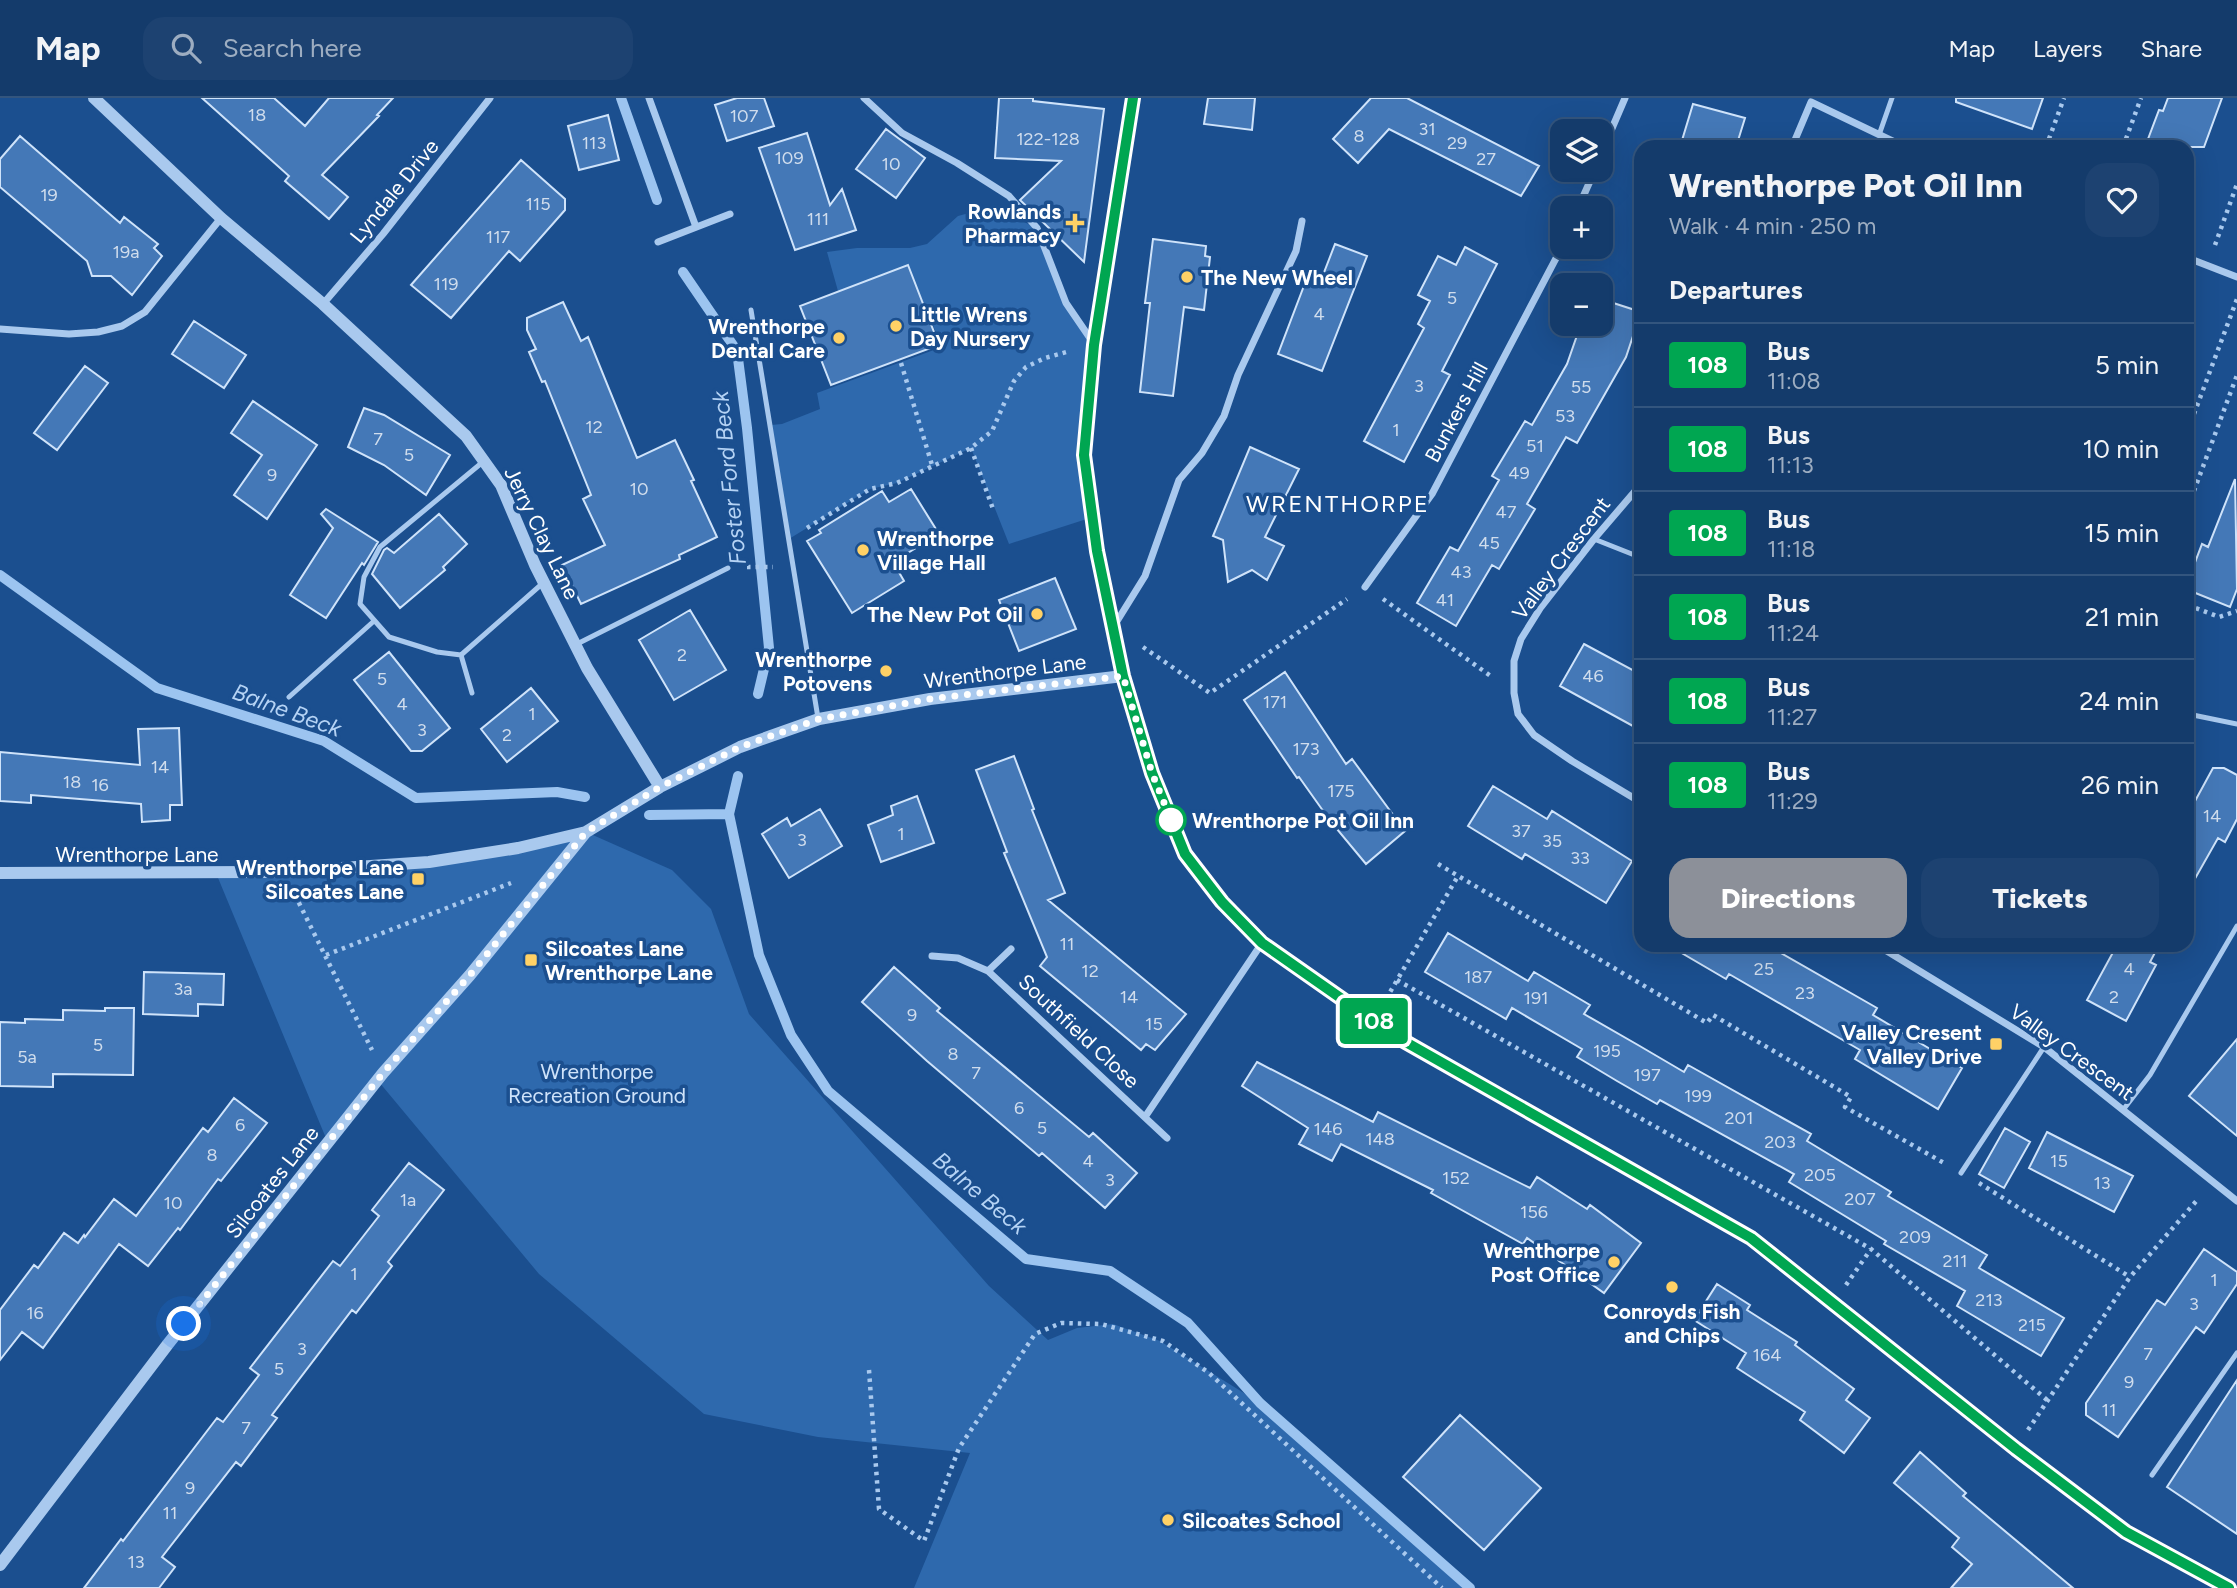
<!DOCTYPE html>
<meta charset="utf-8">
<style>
body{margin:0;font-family:Figtree,sans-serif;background:#1d4271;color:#f1f3f6;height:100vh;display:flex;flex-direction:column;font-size:26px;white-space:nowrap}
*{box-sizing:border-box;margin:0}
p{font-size:23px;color:#9dadc1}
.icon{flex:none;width:38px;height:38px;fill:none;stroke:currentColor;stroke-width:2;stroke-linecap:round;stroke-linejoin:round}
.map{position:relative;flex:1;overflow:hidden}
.side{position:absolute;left:1634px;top:42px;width:560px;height:812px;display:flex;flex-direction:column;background:#143b6b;border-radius:21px;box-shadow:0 7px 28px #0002,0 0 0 2px #33557e}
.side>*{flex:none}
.badge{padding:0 14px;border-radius:5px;font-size:24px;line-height:46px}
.controls{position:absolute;left:1550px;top:21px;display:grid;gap:14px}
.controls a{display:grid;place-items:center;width:63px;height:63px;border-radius:14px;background:#143b6b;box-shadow:0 7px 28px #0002,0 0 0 2px #33557e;font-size:35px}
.you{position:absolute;width:35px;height:35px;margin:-18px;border:5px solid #fff;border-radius:50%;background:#1a73e8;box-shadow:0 0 0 10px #1a73e833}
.map>.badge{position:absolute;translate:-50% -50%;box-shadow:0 0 0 4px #fff}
h2{padding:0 35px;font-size:26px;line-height:63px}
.round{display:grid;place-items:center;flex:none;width:74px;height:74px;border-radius:21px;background:#1d4271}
.head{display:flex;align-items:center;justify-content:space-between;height:119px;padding:0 35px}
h1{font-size:33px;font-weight:800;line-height:52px}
.cta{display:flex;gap:14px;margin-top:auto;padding:14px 35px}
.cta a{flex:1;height:80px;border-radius:21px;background:#8c9099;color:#fff;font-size:28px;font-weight:800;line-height:80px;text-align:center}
.cta a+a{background:#1d4271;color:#f1f3f6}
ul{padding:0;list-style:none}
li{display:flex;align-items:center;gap:21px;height:84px;padding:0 35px;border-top:2px solid #33557e}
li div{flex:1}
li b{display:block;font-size:26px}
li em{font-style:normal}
li .badge{min-width:77px;font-weight:700;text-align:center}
header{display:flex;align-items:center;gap:42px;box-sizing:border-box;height:98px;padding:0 35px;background:#143b6b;border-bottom:2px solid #33557e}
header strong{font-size:33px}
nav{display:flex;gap:38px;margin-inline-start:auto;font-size:24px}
.search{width:490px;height:63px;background:#1d4271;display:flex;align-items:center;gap:18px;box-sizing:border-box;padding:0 24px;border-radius:21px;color:#9dadc1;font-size:26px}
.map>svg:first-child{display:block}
</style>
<header>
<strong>Map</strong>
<div class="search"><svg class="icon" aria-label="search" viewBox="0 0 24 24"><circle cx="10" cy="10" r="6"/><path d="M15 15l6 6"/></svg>Search here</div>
<nav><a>Map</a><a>Layers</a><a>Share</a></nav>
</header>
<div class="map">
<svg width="2237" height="1490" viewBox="0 0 2237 1490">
<rect width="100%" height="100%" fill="#1b4f8f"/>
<path fill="#2e69ad" d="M980,112L1005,115L1037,130L1066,205L1094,247L1084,357L1093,419L1009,446L971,350L897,385L870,391L789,441L771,327L782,326L820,311L817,295L942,249L908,168L846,192L838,193L827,154L857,150H910L927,146L958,118Z
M586,734L672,772L711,811L749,916L989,1188L1048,1242L1077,1230L1113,1226L1160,1243L1260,1305L1470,1490H914L970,1355L818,1339L704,1316L539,1176L379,984L328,1045L216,775L429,764Z"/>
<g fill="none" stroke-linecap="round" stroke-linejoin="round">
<path stroke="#9cc4f0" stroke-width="10" d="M621,0L657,102
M683,174L737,253L747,330L769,550L758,596
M0,477L157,590L324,643L416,700L557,694L585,699
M738,678L729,716L759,857L791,937L828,993L1026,1161L1110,1173L1188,1225L1260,1305L1470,1490
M649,717L729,716"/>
</g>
<path fill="#4478b7" stroke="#cfe3fa" stroke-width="2" d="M202,0H274L305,28L329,0H393L377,17L379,18L322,77L348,99L329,121L285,83L289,78Z
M737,0H764L774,28L727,43L715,7Z
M999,0H1033V3L1104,11L1084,164L1020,102L1061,63L995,60Z
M1208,0H1255L1252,32L1204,26Z
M1371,0H1407L1539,68L1521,98L1389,31L1358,65L1333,41Z
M1956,0H2043L2032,31L1956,4Z
M2168,0H2222L2204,49H2145L2159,12L2163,13Z
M1693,6L1745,20L1736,49H1680Z
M608,17L619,62L579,72L568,28Z
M886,31L925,60L896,100L856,71Z
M807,35L830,107L842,91L856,132L795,152L759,50Z
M20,38L120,125L124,119L158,146L154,150L162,158L132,197L111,178H92L87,163L0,89V61Z
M521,62L565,101V112L520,163L509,153L451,220L411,187Z
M1153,141L1206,148L1205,158L1210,159L1204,212L1184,209L1173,298L1140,294L1150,205H1145Z
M1335,146L1367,158L1322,273L1278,256L1310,172L1323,177Z
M1465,149L1497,166L1442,273L1450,277L1404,364L1364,343L1424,230L1418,226L1430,203L1418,197L1438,158L1456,167Z
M908,167L939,247L831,287L800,208Z
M1601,201L1641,214L1626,259L1577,345L1566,339L1527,406L1535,411L1499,471L1492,467L1456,528L1417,505L1450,449L1458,453L1499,382L1492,378L1525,323L1532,327L1567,266L1581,226H1601Z
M563,204L581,243L588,239L637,360L675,342L694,382L691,383L717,439L679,457L680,461L581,506L562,467L605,447L583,401L591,397L545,283L542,284L529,254L536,251L527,232V220Z
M194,223L246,257L224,290L172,256Z
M85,268L108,285L57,352L34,335Z
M253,303L317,347L267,421L234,397L262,357L231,335Z
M364,310L384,317L450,357L426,397L384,367L348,349Z
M1250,349L1299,371L1265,439L1284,448L1267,482L1252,472L1228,484L1223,442L1213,438Z
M2235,381L2237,491L2230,509L2188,492V483L2202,446L2208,449Z
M911,391L939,436L893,464L904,483L852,515L807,443L821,435L819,432L882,393L889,404Z
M326,411L378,444L364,467L362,465L326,520L290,497L333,430L321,416Z
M439,416L467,446L443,469L445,472L400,510L372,476L384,452L387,450L394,455Z
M1055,480L1076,531L1019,553L999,502Z
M690,512L726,572L674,602L639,542Z
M1584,546L1642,577V633L1560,588Z
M389,554L450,630L422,653H411L354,582Z
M1285,574L1346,666L1352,661L1405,733L1366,766L1331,724L1299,679L1297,680L1244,602Z
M531,590L558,623L507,664L481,631Z
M179,630L182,707H170V722L142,724L141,706L31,697V705L0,703V654L140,667L138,631Z
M1014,658L1034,711L1032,712L1065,795L1048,802L1186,916L1155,952L1146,946L1141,952L1040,868L1047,859L1004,755L1007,754L976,672Z
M2213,670H2224L2237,677V721L2225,744L2218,740L2188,793V716Z
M1493,688L1547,721L1552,713L1632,763L1606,805L1525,756L1522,761L1468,728Z
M917,698L934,745L881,764L868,727L893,717L891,708Z
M820,711L842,748L789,780L762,736L787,720L791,728Z
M1448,835L1528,883L1534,874L1590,907L1584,916L1638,947L1684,974L1688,967L1811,1036L1807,1043L1891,1094L1888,1098L1987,1157L1979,1170L2064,1220L2041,1258L1957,1208L1965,1193L1884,1146L1886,1143L1789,1084L1794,1076L1660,1002L1657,1006L1617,983L1577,959L1582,951L1512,910L1506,921L1425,874Z
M1668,847H1767L1877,910L1873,917L1962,970L1938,1011L1855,961L1860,952L1729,876L1726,881Z
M2117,847H2159L2150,864L2156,867L2126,923L2087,902Z
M894,869L940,910L937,913L1089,1039L1093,1035L1137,1075L1105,1110L1042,1055L1039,1058L927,963L862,904Z
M144,874L224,876L223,907L198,906V918L143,916Z
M105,910H134L133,977L53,976V989L0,988V924L25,925V921L63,922V912L105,913Z
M2237,941V1038L2189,998Z
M1257,964L1373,1024L1378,1014L1530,1090L1537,1079L1587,1111L1590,1107L1641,1145L1604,1195L1527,1140L1523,1146L1431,1095L1433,1092L1341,1046L1332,1063L1299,1046L1308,1030L1242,988Z
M234,1000L267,1025L221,1083L218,1081L180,1132L178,1130L148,1168L119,1146L43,1250L22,1234L0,1262V1212L34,1167L38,1170L64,1135L78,1145L84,1137L85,1139L114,1101L136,1118L203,1030L208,1034Z
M2005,1030L2030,1044L2004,1090L1979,1076Z
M2047,1034L2133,1078L2114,1114L2029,1070Z
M409,1065L444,1092L388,1164L392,1168L356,1215L352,1212L272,1317L277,1320L241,1368L236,1364L162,1459L175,1469L159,1490H84L121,1441L123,1443L217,1320L223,1324L259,1277L250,1270L333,1163L340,1168L379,1118L372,1112Z
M2204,1151L2237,1174V1186L2204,1235L2196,1229L2118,1339L2086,1317V1305L2157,1202L2165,1207Z
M1717,1186L1750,1207L1747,1212L1797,1244L1795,1247L1854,1291L1846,1302L1870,1320L1844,1355L1800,1322L1805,1314L1737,1270L1746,1255L1694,1222Z
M2237,1282V1436L2167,1389Z
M1460,1317L1541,1390L1484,1452L1403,1379Z
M1920,1354L1966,1395L1963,1398L2073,1490H1951L1972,1466L1952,1449L1959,1440L1894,1385Z"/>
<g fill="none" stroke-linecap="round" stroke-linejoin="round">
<path stroke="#a9c9ee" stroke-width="4.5" stroke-dasharray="3.5 5" stroke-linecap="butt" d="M2046,49L2064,0
M2123,49L2141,0
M2215,147L2237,86
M901,265L932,367
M2188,332L2237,201
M971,350L993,411
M2188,409L2237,277
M807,430L870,391L897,385L971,350L992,333L1014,283L1026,269L1045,260L1070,253
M747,469H773
M1383,501L1492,579
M2188,507L2219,519L2237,513
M1143,549L1210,595L1347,501
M1438,766L1707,925L1713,917L1851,999L1845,1009L1944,1065
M295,797L372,952
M326,857L511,785
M1397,882L1871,1151L2047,1302
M1386,901L1458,778
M1979,1085L2130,1179
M1846,1187L1871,1151
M869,1272L879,1411L924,1443L959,1350L1035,1236L1061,1225L1101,1226L1163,1243L1209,1275L1442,1490
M2028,1332L2130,1179L2199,1100"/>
<path stroke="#a9c9ee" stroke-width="5" d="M1879,37L1892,0
M751,212L818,620
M484,363L380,449L364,479L360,506L389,539L437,554L461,557L543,485
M1594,441L1642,460
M575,547L728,470
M461,557L472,595
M289,599L374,523
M2188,616L2237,626
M2123,1012L2150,977L2237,828
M1961,1075L2044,949
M2152,1377L2237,1255"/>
<path stroke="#a9c9ee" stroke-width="7" d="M649,0L696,129
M864,0L902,35L957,65L1009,98L1037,130L1066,205L1094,246
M1792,49L1811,4L1905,49
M1601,56L1625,0
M1578,110L1595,72
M658,144L730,116
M2188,160L2237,179
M323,206L383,136L490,0
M0,231L69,236L98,234L122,228L145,214L221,120
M1642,385L1594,441L1541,509L1521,541L1514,563V595L1518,616L1534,637L1572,663L1642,705
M1365,489L1432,396L1563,147
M1114,528L1145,478L1179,382L1202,355L1224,318L1238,277L1296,153L1302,123
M1877,847L2044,949L2237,1103
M932,858L958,860L988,873L1167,1040
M988,873L1011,851
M1145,1019L1262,845"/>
<path stroke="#a9c9ee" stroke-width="12" d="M94,0L221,120L323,206L466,338L501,387L535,467L587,570L660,689
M1133,0L1094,247L1084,357L1097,453L1123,578L1152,675L1185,756L1222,804L1262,845L1395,938L1751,1140L2016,1351L2126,1434L2229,1490
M0,775L283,774L429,764L518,750L586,734L660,689L740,649L819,621L930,601L1123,578
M0,1467L168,1246L383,975L470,877L586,734"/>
</g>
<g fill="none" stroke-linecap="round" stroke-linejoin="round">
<defs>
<path id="line" d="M1133,0L1094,247L1084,357L1097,453L1123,578L1152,675L1185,756L1222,804L1262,845L1395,938L1751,1140L2016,1351L2126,1434L2229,1490"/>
</defs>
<use href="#line" stroke="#fff" stroke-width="16"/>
<use href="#line" stroke="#00a651" stroke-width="10"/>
<path stroke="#fff" stroke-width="7" stroke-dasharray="0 12.6" d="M184,1226L383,975L470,877L586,734L660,689L740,649L819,621L930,601L1123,578L1152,675L1171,722"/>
</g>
<g fill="#ffd166" stroke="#1b4f8f" stroke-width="2.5">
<path d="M1071.5 114.5h7v7h7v7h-7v7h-7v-7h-7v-7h7z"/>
<circle cx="1187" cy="179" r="7"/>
<circle cx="896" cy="228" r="7"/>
<circle cx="839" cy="240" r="7"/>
<circle cx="863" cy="452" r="7"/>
<circle cx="1037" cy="516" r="7"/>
<circle cx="886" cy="573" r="7"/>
<rect x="411" y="774" width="14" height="14" rx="3.5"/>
<rect x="524" y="855" width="14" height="14" rx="3.5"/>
<rect x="1989" y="939" width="14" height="14" rx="3.5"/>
<circle cx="1614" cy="1164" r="7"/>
<circle cx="1672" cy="1189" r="7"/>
<circle cx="1168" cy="1422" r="7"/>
</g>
<circle fill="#fff" stroke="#00a651" stroke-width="3.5" cx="1171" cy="722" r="14"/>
<g text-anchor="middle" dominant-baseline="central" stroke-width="7" stroke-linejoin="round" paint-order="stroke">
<g font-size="18" fill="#d0dded">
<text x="257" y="17">18</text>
<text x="744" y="18">107</text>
<text x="1427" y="31">31</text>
<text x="1359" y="38">8</text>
<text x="1048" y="41">122-128</text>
<text x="594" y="45">113</text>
<text x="1457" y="45">29</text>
<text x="789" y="60">109</text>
<text x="1486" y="61">27</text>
<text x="891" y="66">10</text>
<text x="49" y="97">19</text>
<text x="538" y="106">115</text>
<text x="818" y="121">111</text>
<text x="498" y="139">117</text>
<text x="126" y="154">19a</text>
<text x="446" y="186">119</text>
<text x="1452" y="200">5</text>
<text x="1319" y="216">4</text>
<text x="1419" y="288">3</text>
<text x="1581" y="289">55</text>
<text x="1565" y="318">53</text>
<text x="594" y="329">12</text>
<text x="1396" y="332">1</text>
<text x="378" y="341">7</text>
<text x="1535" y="348">51</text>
<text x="409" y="357">5</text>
<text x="1519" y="375">49</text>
<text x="272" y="377">9</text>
<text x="639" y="391">10</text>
<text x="1506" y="414">47</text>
<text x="1489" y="445">45</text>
<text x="1461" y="474">43</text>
<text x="1445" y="502">41</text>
<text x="682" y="557">2</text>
<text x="1593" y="578">46</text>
<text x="382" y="581">5</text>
<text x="1275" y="604">171</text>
<text x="402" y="606">4</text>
<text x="532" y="616">1</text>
<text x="422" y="632">3</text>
<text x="507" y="637">2</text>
<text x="1306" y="651">173</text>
<text x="160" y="669">14</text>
<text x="72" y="684">18</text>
<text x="100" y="687">16</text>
<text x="1341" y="693">175</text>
<text x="2212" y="718">14</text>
<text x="1521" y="733">37</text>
<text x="901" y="736">1</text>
<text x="802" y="742">3</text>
<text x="1552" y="743">35</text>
<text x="1580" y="760">33</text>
<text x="1067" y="846">11</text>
<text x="1764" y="871">25</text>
<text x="2129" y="871">4</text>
<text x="1090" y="873">12</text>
<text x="1478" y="879">187</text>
<text x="183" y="891">3a</text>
<text x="1805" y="895">23</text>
<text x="1129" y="899">14</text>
<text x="2114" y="899">2</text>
<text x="1536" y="900">191</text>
<text x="912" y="917">9</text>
<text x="1154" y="926">15</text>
<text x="98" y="947">5</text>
<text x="1607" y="953">195</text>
<text x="953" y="956">8</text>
<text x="27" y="959">5a</text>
<text x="976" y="975">7</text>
<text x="1647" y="977">197</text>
<text x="1698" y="998">199</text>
<text x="1019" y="1010">6</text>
<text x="1739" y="1020">201</text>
<text x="240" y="1027">6</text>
<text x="1042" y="1030">5</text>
<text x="1328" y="1031">146</text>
<text x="1380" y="1041">148</text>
<text x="1780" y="1044">203</text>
<text x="212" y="1057">8</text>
<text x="1088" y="1063">4</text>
<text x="2059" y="1063">15</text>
<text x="1820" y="1077">205</text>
<text x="1456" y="1080">152</text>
<text x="1110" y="1082">3</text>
<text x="2102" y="1085">13</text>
<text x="1860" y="1101">207</text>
<text x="408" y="1102">1a</text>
<text x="173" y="1105">10</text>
<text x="1534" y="1114">156</text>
<text x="1915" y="1139">209</text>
<text x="1955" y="1163">211</text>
<text x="354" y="1176">1</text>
<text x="2214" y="1182">1</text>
<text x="1989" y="1202">213</text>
<text x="2194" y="1206">3</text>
<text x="35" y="1215">16</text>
<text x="2032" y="1227">215</text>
<text x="302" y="1251">3</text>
<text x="2148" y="1256">7</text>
<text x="1767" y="1257">164</text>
<text x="279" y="1271">5</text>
<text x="2129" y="1284">9</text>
<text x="2109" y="1312">11</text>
<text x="246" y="1330">7</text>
<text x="190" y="1390">9</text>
<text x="170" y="1415">11</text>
<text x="136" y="1464">13</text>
</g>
<g font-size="21" fill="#fff" stroke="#1b4f8f">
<text transform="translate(394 93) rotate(-51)">Lyndale Drive</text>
<text transform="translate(1456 314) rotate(-62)">Bunkers Hill</text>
<text transform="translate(542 435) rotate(64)">Jerry Clay Lane</text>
<text transform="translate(1561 460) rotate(-53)">Valley Crescent</text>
<text transform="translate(1005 573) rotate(-7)">Wrenthorpe Lane</text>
<text x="137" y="756">Wrenthorpe Lane</text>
<text transform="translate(1079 933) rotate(43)">Southfield Close</text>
<text transform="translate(2072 954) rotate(36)">Valley Crescent</text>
<text transform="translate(272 1084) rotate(-52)">Silcoates Lane</text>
</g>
<g font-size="21" font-weight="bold" fill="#fff" stroke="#1b4f8f" text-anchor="end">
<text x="1061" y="113">Rowlands<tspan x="1061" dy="24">Pharmacy</tspan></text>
<text x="1201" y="179" text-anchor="start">The New Wheel</text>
<text x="910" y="216" text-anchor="start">Little Wrens<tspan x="910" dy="24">Day Nursery</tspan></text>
<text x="825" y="228">Wrenthorpe<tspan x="825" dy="24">Dental Care</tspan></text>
<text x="877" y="440" text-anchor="start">Wrenthorpe<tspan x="877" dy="24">Village Hall</tspan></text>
<text x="1023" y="516">The New Pot Oil</text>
<text x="872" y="561">Wrenthorpe<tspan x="872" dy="24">Potovens</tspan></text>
<text x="404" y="769">Wrenthorpe Lane<tspan x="404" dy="24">Silcoates Lane</tspan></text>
<text x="545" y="850" text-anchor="start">Silcoates Lane<tspan x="545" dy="24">Wrenthorpe Lane</tspan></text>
<text x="1982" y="934">Valley Cresent<tspan x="1982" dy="24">Valley Drive</tspan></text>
<text x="1600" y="1152">Wrenthorpe<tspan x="1600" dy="24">Post Office</tspan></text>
<text x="1672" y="1213" text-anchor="middle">Conroyds Fish<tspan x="1672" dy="24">and Chips</tspan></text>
<text x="1182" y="1422" text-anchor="start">Silcoates School</text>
</g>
<g font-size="21" font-weight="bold" fill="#fff" stroke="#1b4f8f" text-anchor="start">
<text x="1192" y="722">Wrenthorpe Pot Oil Inn</text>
</g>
<g font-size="21" fill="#cfe3fa" stroke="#1b4f8f">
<text x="597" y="973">Wrenthorpe<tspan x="597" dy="24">Recreation Ground</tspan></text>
</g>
<g font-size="23" font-style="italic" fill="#b5d3f5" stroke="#1b4f8f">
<text transform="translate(729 380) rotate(-96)">Foster Ford Beck</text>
<text transform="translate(287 612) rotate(20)">Balne Beck</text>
<text transform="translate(980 1095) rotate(40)">Balne Beck</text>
</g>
<g font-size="24" letter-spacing="2" fill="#fff" stroke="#1b4f8f">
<text x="1338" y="405">WRENTHORPE</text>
</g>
</g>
</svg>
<div class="controls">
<a><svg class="icon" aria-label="layers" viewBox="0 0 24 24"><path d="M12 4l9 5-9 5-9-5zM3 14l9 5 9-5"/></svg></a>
<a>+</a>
<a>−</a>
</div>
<div class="you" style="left:184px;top:1226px"></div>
<b class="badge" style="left:1374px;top:923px;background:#00a651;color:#fff">108</b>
<section class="side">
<div class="head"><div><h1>Wrenthorpe Pot Oil Inn</h1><p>Walk · 4 min · 250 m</p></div><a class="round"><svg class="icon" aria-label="heart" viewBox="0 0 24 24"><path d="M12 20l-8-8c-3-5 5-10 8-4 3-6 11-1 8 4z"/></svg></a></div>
<h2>Departures</h2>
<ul>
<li><span class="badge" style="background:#00a651;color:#fff">108</span><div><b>Bus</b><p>11:08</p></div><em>5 min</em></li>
<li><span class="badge" style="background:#00a651;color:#fff">108</span><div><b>Bus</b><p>11:13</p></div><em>10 min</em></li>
<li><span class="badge" style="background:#00a651;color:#fff">108</span><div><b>Bus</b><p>11:18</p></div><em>15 min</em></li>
<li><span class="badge" style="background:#00a651;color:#fff">108</span><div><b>Bus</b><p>11:24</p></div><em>21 min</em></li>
<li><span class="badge" style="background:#00a651;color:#fff">108</span><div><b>Bus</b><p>11:27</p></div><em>24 min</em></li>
<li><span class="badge" style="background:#00a651;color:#fff">108</span><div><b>Bus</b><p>11:29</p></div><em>26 min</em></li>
</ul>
<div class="cta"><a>Directions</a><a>Tickets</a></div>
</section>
</div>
